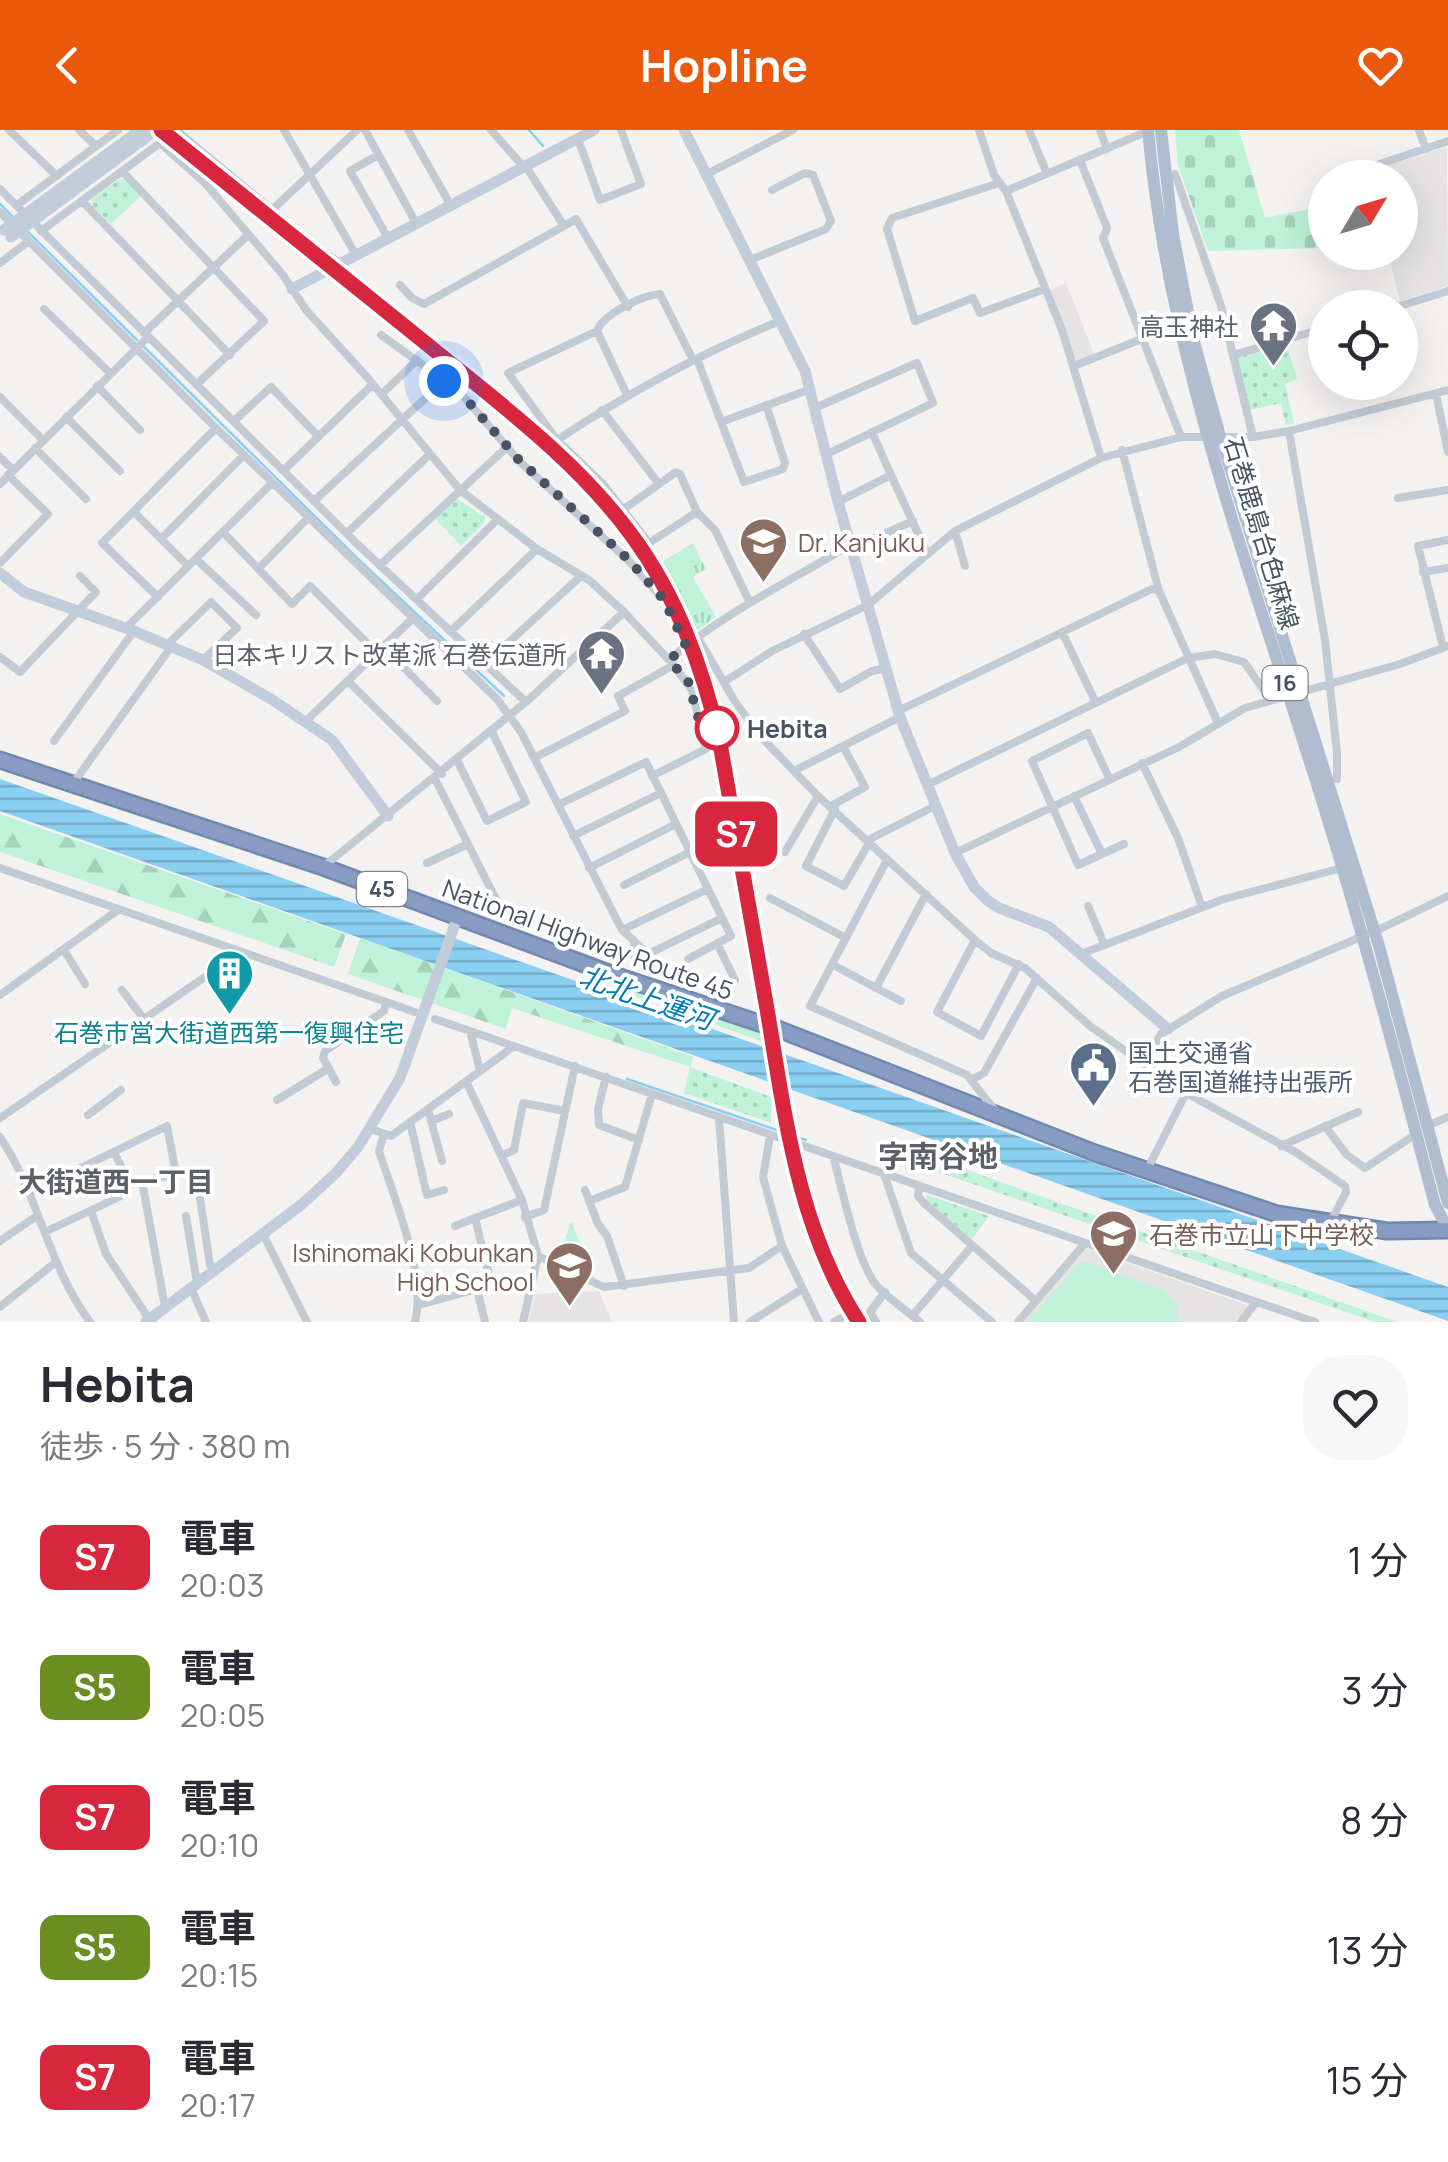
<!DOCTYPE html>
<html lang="ja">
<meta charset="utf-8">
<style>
body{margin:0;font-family:Manrope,"Noto Sans JP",sans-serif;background:#f7f7f7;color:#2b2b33;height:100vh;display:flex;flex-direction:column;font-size:38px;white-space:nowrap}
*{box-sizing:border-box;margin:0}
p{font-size:32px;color:#7c7c81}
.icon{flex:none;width:55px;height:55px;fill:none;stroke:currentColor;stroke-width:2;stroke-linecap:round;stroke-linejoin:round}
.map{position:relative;height:1192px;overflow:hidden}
.side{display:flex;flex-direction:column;background:#fff;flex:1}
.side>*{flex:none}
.badge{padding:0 20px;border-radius:15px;font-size:35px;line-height:65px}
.needle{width:65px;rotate:52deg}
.controls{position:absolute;left:1308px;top:30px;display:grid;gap:20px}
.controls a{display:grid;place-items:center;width:110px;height:110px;border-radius:50%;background:#fff;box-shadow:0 10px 40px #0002;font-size:50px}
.you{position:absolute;width:50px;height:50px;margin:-25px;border:8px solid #fff;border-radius:50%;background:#1a73e8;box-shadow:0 0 0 15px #1a73e833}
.map>.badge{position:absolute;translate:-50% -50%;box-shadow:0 0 0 5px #fff}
.round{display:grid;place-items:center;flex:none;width:105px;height:105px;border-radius:40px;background:#f7f7f7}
.head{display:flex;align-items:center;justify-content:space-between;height:170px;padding:0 40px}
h1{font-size:48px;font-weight:700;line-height:75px}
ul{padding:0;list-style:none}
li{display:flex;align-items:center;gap:30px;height:130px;padding:0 40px}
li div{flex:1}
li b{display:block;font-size:38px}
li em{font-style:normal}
li .badge{min-width:110px;font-weight:700;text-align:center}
header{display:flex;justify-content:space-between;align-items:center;height:130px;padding:0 40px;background:#ea580c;color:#fff;font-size:45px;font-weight:700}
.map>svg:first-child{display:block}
</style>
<header><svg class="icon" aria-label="back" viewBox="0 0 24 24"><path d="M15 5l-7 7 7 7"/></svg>Hopline<svg class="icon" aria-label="heart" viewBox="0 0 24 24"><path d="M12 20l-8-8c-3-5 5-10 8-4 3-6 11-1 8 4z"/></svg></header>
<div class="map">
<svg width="1448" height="1192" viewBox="0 0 1448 1192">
<defs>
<pattern id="grass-tufts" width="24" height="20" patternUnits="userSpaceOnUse" patternTransform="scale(2.5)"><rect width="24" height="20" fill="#bff2d9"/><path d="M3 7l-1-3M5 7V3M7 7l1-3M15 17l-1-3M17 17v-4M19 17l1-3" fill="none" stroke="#a6d1bd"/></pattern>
<pattern id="forest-firs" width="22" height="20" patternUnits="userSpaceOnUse" patternTransform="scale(2.5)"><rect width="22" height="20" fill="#bff2d9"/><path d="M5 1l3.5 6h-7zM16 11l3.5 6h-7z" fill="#a6d1bd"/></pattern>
<pattern id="cemetery-stones" width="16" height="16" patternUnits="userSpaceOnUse" patternTransform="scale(2.5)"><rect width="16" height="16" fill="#bff2d9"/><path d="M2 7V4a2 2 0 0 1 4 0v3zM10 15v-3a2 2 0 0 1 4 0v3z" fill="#a6d1bd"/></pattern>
<pattern id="park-dots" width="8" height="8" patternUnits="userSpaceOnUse" patternTransform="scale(2.5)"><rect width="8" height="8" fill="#bff2d9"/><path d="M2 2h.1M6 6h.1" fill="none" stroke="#a6d1bd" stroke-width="1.8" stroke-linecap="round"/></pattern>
<pattern id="water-rules" width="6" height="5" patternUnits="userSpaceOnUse" patternTransform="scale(2.5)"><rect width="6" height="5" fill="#8acff1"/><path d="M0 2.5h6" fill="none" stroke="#73abc7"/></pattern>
</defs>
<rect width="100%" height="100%" fill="#f4f2f1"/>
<path fill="#e5e3e3" d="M1447,17L1448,156L1400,171L1388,123L1400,122V48L1376,47L1374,40Z
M1066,153L1094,224L1076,232L1048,161Z
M1085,1118L1250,1176L1236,1192H1023Z
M599,1161L612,1192H528L535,1164Z"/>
<path fill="url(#grass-tufts)" d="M693,413L706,439L693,447L716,487L695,502L660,433Z
M613,848L764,901L769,914L612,858Z"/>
<path fill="url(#forest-firs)" d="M0,684L346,804L334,837L0,722Z
M360,808L694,927L690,937L512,878L506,899L348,844Z"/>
<path fill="url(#cemetery-stones)" d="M1175,0H1239L1265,88L1325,76V118L1208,121L1178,35Z"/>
<path fill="url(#park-dots)" d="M120,49H126L142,65L111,94L92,75V69Z
M1286,213L1297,249L1285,254L1294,293L1286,295L1281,273L1250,280L1235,227Z
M456,368L485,387V392L461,416L435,388Z
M690,937L771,967V993L684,963Z
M930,1027L1397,1192H1375L926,1038Z
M927,1065L989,1086L972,1109L926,1070Z
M570,1093H572L595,1151L560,1132Z"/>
<path fill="#bff2d9" d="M1081,1131L1164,1160L1177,1174L1178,1192H1027Z"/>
<path fill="url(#water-rules)" d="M0,649L1448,1157V1191L0,681Z"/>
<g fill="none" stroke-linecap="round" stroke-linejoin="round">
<path stroke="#8acff1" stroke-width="2.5" d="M529,0L543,16
M0,74L13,87
M26,100L137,210
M143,216L359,430L504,566
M627,949L806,1010"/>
<defs>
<path id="highway" d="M0,630L323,737L614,845L762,894
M778,899L1095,1023L1277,1084L1387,1101L1448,1100"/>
</defs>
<use href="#highway" stroke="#7287ae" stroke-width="19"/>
<path stroke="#c2cad3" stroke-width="8" d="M9,0L57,46
M79,0L96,16
M176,0L319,119L340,133
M284,0L356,125
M365,0L416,93
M408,0L450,74
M491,0L522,35
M979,0L994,45L1006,61L1062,200L1101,328
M1029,0L1047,44
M1100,0L1107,19
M1419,0L1426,19
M578,9L600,70L641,54L621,0
M378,25L350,41L388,108
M1080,30L1107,98L1103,108L1181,307
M123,42L264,191L197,254
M707,44L793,0
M1175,44L1221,176L1253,307
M1344,46L1448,11
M999,53L892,88L887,99L915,191L973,168L980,183L1045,159
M0,59L354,411L526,572L323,737
M1006,61L1148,1
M82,71L230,225
M17,75L118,0
M272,80L357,0
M0,82L216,298L497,569L521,602L622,800L645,821L643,830L635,827L634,811
M564,96L576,89L628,177
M41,101L160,13L205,53L283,145L306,180L367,247L460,360L537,419L589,450L624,482L526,572
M750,130L826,99L831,91L813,45L805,43L772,60
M0,133L29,111
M400,155L412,168L424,174L564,96L525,35
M1393,178L1448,161
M44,179L110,243
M597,201L508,243L557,310L603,354L649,413L697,382
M144,203L248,105
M381,205L459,261L519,331L629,431L664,470L685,515
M1233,225L1325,198
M697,229L744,352L783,339L785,333L766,275
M1074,236L1177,195
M97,256L140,300
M382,264L417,230
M1436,264L1448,322
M627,265L597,201C603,184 643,165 660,164L693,230
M0,267L43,310
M817,277L917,233L933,273L827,324
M602,280L659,354
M66,287L120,341
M235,290L271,257L317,305
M721,292L811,259
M1289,301L1325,510L1337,623V649
M872,302L891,345
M557,310C628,263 701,223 780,191
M35,318L86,369
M1122,320L1159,461L1218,593
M0,327L13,340
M285,339L373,254
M0,354L148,207
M1398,368L1448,360
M314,371L444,251
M838,372L891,345L927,423
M624,379L676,342L680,344L697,382L715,400L750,473
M134,382L188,436
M955,401L965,436
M223,402L292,474L310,456L377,523
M347,403L429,325
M161,409L244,325
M851,419L913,391
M196,429L256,485
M0,433L48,384L8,345
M380,435L507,317
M258,439L308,388
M1423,442L1448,438
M158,467L102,413L216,298
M417,469L498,389
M624,482L669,530C723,483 789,452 850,415
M126,498L272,353
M451,501L537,419
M1062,502L1095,571
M804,504L840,559L872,541L886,538
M697,506L734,570L760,606L818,666L975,810L991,823L1025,838L1090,896L1186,963L1297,1023L1345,1056L1346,1062L1329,1095
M167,515L211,472L237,498L203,530
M383,517L437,571
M1443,517L1418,416L1448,410
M0,527L20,542L96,462L80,446
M485,534L581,446
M348,551L442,644
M724,552L772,521L868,475L955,401L1101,328L1181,307H1253L1289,301L1448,260
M898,581L1152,459L1159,461
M306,591L412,489
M54,611L134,501
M534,628L625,581L618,566L674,535
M457,630L487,691L526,672L491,600
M1142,633L1178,708L1202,777
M794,641L900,587
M652,646L706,619L692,560L672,533
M1109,648L1088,603L1032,631L1078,735L1124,714
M435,649L499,775
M72,655L171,517
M927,655L1188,528L1215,524L1244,532L1270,569
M1074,666L1102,724
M558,675L646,632L731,806L688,829
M831,676L865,657L843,616
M835,679L806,736L844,756L872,708L935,676
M573,706L661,663
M785,722L818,666
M955,723L1179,617L1245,578L1400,534L1448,516
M887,730L810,876L967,945L997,983
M427,733L468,714
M0,738L415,882
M589,738L676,694
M624,755L690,722
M770,768L846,808
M1088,776L1104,814
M622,800L708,759
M975,810L937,882L981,906L1019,834
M717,813L735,850
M64,820L85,854
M1081,824L1224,769L1342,738
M646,825L722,788
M833,835L901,871
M876,858L926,764
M122,860L144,889
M0,865L118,780
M435,889L1315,1192
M470,901L480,941
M1145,932L1161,904L1222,866L1382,798L1448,766
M606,947L598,979L599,995L639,1010
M971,950L984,943L1037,848
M466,951L522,1070L538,1126L523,1192
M336,952L323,928L325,921L384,881L386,872
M277,970L329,938
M428,979L442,1031
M88,985L121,960
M0,988L234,827L235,821
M719,988L734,1192
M431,991L449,984
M410,992L427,1065L444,1060
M1325,996L1347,1025L1365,1038L1416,1004
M1427,996L1448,987
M371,999L391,1006L513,917
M384,1005L379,1021C394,1067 427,1146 415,1192
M770,1006L763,1047L782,1116
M0,1007C39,1065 48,1136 90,1192
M1281,1016L1358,982
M114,1022L130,1054
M503,1025L514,1020L523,973L565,981
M833,1026C842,1058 857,1133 877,1156C889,1169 906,1180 920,1192
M1147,1040L1186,963
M884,1044L911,1123L992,1192
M142,1051L165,1177
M919,1057L918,1066L924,1073L1036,1171
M585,1060L598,1094L607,1106L624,1156
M29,1063L167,996L176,1044
M200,1068L210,1135L214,1140
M589,1071L625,1057L652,964
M91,1081L106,1124L149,1189
M186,1086L196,1147L199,1152
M525,1087L544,1080L575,936
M455,1096L475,1088
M45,1102L119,1067L130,1054L184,1042
M263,1104L307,1192
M0,1111L38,1085
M538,1126L604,1157L749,1138L782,1116L819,1192
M191,1158L206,1192
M477,1159L485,1192
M419,1175L488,1156L491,1152L475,1088L522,1070
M0,1177L56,1132
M913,1185L972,1116
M750,1192L802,1159
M834,1192L841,1188
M876,1192L870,1182L885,1162
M1018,1192L1085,1113
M1241,1192L1256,1172"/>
<path stroke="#c3ccdb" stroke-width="11" d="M684,0L805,241L838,372L900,587L955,723L974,757L987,770L999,778L1049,797L1168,899
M292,159L594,0
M0,443L24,462L134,501L203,530L271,569L332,610L388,686
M146,1192L301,1075L335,1044L358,1017L400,948L458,786"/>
<path stroke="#b0bdd1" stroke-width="12" d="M1148,0C1167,215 1242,418 1307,623C1355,772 1395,923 1435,1075L1448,1099
M1161,0L1173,104L1193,208L1220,306L1379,816L1448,1073"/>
<use href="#highway" stroke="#879cc2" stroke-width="14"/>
<path stroke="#b3b5bc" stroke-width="2.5" d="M161,0L529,297L608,374L654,439L691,511L719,608L792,1018L809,1087L825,1130L859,1192"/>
<defs>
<path id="highway-bridge" d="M762,894L778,899"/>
</defs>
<use href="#highway-bridge" stroke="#7287ae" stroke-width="19" stroke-linecap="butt"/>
<path stroke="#c3ccdb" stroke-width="11" d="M4,100L140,0
M11,107L156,0"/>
<use href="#highway-bridge" stroke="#879cc2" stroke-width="14"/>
</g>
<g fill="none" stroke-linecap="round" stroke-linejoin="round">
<defs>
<path id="line" d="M161,0C250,72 339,144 428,215C500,274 578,331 633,407C677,467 702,536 719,608C735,698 751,789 767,879C785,986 798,1099 859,1192"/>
</defs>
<use href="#line" stroke="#fff" stroke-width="22"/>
<use href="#line" stroke="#d7263d" stroke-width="15"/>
<path stroke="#485260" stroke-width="10" stroke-dasharray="0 18" d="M444,251L459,261L519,330L629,430L664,470L686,516L669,530L688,551L699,590L717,598"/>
</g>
<defs>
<symbol id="temple-pin" viewBox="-11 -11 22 30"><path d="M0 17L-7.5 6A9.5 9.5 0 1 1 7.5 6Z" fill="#6b7280" stroke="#fff"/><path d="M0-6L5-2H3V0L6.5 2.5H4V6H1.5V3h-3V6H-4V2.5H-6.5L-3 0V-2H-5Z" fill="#fff"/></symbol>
<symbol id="school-pin" viewBox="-11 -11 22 30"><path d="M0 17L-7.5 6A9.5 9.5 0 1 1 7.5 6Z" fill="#8d6e63" stroke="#fff"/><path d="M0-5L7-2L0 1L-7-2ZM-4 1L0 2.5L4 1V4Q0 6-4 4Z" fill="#fff"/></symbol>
<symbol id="building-pin" viewBox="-11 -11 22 30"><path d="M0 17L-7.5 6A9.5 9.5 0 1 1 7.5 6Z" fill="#0f9aa8" stroke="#fff"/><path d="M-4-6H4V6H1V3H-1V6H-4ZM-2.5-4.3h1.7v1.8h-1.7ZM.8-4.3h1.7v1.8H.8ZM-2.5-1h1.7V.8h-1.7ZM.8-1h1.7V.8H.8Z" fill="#fff"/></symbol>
<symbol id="civic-pin" viewBox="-11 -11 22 30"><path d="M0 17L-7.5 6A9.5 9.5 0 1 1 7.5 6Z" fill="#5c6f8a" stroke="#fff"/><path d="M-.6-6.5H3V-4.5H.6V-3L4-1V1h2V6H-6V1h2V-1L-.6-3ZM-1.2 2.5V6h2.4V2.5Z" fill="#fff"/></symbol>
</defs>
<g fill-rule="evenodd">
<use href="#temple-pin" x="1246" y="168" width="55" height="75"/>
<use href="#school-pin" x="736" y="384" width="55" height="75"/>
<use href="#temple-pin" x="574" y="496" width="55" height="75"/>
<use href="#building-pin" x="202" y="816" width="55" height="75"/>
<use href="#civic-pin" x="1066" y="908" width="55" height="75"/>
<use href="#school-pin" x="1086" y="1076" width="55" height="75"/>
<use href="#school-pin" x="542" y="1108" width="55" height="75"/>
</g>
<circle fill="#fff" stroke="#d7263d" stroke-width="5" cx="717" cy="598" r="20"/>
<g text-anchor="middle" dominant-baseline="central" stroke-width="8" stroke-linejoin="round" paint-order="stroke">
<g fill="#fff" stroke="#7f8690" stroke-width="2.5">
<rect x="1262.5" y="536" width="45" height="34" rx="8"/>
<rect x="357" y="742" width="50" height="34" rx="8"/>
</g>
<g font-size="22" font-weight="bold" fill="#485260">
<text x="1285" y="553">16</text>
<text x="382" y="759">45</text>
</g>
<g font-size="25" fill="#5b616d" stroke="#fff" text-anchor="end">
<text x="1239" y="196">高玉神社</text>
<text x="567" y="524">日本キリスト改革派 石巻伝道所</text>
</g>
<g font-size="25" fill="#485260" stroke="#fff">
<text transform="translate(1262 403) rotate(73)">石巻鹿島台色麻線</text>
<text transform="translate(588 809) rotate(20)">National Highway Route 45</text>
</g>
<g font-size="25" fill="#785e54" stroke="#fff" text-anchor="start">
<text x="798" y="412">Dr. Kanjuku</text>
<text x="1149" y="1104">石巻市立山下中学校</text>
<text x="534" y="1122" text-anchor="end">Ishinomaki Kobunkan<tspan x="534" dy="29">High School</tspan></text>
</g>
<g font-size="25" font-weight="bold" fill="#485260" stroke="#fff" text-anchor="start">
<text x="747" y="598">Hebita</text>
</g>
<g font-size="25" fill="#0d838f" stroke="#fff">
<text x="229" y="902">石巻市営大街道西第一復興住宅</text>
</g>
<g font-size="25" fill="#4e5e75" stroke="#fff" text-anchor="start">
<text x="1128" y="922">国土交通省<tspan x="1128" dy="29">石巻国道維持出張所</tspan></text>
</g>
<g font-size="28" font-style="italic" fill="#057bb6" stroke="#fff">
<text transform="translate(647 867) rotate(19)">北北上運河</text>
</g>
<g font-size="28" font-weight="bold" fill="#5d6067" stroke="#fff">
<text x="116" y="1051">大街道西一丁目</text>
</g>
<g font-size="30" font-weight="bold" fill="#5d6067" stroke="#fff">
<text x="938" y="1025">字南谷地</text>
</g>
</g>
</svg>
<div class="controls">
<a><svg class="needle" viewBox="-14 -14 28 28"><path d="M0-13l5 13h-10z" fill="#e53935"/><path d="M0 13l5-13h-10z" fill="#7c7c81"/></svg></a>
<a><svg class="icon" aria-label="locate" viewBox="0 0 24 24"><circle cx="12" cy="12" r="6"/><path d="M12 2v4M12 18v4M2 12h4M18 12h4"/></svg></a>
</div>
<div class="you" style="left:444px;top:251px"></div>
<b class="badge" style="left:736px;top:704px;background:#d7263d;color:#fff">S7</b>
</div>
<section class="side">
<div class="head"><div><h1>Hebita</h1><p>徒歩 · 5 分 · 380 m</p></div><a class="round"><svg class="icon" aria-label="heart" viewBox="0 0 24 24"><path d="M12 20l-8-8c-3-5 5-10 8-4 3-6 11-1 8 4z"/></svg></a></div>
<ul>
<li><span class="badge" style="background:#d7263d;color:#fff">S7</span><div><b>電車</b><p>20:03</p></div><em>1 分</em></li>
<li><span class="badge" style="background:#6b8e23;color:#fff">S5</span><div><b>電車</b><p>20:05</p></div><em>3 分</em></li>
<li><span class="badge" style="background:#d7263d;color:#fff">S7</span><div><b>電車</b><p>20:10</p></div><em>8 分</em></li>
<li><span class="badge" style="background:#6b8e23;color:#fff">S5</span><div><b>電車</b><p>20:15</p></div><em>13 分</em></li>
<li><span class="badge" style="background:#d7263d;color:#fff">S7</span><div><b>電車</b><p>20:17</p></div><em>15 分</em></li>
</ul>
</section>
